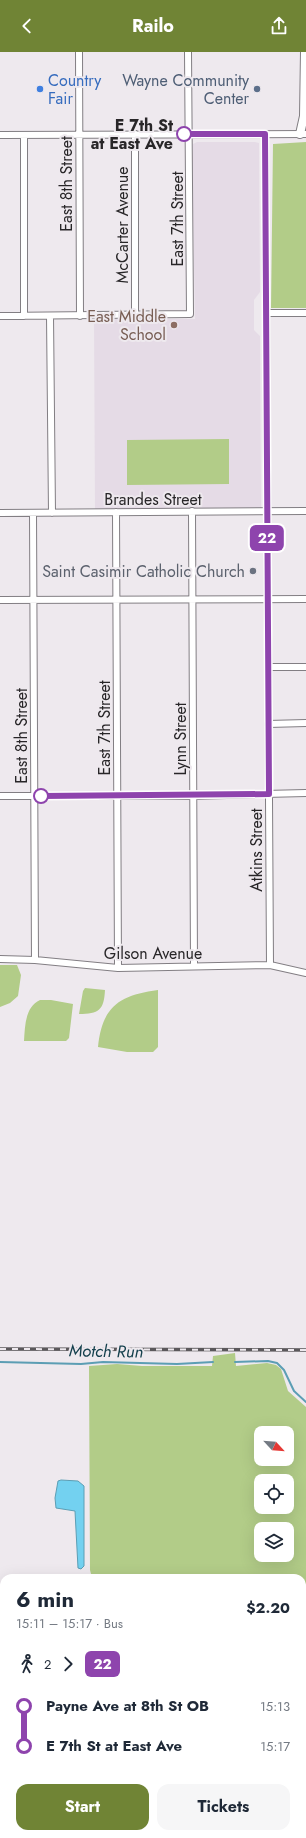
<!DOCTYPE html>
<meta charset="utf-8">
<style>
body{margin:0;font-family:Jost,sans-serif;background:#f6f6f7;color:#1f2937;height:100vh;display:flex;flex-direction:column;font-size:15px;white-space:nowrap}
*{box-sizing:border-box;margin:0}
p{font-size:13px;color:#747a83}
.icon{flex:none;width:22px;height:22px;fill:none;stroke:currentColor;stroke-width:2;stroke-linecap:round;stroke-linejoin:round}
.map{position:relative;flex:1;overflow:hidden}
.panel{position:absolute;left:0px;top:1522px;width:306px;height:264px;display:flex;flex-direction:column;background:#fff;border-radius:12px 12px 0 0;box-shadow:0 4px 16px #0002}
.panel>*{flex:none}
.badge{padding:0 8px;border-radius:6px;font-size:14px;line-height:26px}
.needle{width:26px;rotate:116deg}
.tools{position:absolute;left:254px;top:1374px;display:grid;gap:8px}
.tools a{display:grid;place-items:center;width:40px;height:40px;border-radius:8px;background:#fff;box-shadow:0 4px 16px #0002;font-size:20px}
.map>.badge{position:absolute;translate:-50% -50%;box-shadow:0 0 0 2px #fff}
.legs{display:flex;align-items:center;gap:6px;height:44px;padding:0 16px;font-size:13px}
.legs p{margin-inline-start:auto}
.summary{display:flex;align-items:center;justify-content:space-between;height:68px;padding:0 16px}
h1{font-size:22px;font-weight:700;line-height:30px}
.cta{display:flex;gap:8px;margin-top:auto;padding:8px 16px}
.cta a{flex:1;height:46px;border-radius:12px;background:#708435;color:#fff;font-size:16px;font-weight:700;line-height:46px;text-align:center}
.cta a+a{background:#f6f6f7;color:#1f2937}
ul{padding:0 16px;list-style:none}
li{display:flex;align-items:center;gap:14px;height:40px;font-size:15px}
li i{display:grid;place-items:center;width:6px;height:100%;margin:0 5px;background:currentColor}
li i::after{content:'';width:10px;height:10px;margin:-5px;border:3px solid;border-radius:50%;background:#fff}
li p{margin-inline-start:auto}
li:first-child i{background:linear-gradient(#0000 50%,currentColor 0)}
li:last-child i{background:linear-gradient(currentColor 50%,#0000 0)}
header{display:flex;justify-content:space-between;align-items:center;height:52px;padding:0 16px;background:#708435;color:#fff;font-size:18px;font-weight:700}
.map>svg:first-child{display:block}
</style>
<header><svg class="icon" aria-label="back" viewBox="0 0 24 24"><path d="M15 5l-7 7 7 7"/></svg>Railo<svg class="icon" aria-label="share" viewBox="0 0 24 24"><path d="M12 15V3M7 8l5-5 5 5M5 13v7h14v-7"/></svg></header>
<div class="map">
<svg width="306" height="1786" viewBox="0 0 306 1786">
<rect width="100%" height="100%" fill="#eee9ee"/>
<path fill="#e5dbe6" d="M197,90H255L259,91V94L260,240L254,248V278L260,284L261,455L259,457L95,458L94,267H195L192,105L193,92Z
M302,1764H306V1786H126V1782H302Z"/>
<path fill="#b2cc88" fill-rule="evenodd" d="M306,90V256H271L273,92Z
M229,387V432L127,433V388Z
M0,913H17L21,923L18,944L10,951L0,955Z
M85,936L105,938C104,958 99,962 79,962L83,939Z
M158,938V995L153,1000H127L98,995C102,955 119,943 158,938Z
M40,948H51L73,952L69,986L66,989H24C25,974 25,955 40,948Z
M235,1301L236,1314L267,1311L276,1313L281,1317L288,1339L306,1355V1533H302V1526H92L90,1518L89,1314L117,1312L142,1314H212L213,1304ZM261,1381H287V1407H261ZM261,1429H287V1455H261ZM261,1477H287V1503H261Z"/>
<path fill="#73d1f0" stroke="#5c9eb4" d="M61,1428L78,1429L84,1434V1514L81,1517L78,1516L75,1459L56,1456L55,1446L58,1429Z"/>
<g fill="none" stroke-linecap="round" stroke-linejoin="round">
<path stroke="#5c9eb4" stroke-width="2" d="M0,1310L81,1312L103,1310L177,1312L213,1310
M235,1310L268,1309L277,1311L284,1318L294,1339L306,1350"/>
<defs>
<path id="minor" d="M79,0L80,264
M265,82L270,913
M0,83L306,82
M266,261H306
M135,263V82
M0,264L190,262L188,0
M24,264V83
M50,264L52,461
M192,459L194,914
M116,460L118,916
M0,461L306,459
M33,461L35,908
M0,548L306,547
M268,615H306
M268,672L306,671
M0,744H188L306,741
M0,907L35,908L118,916L270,913L306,921
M0,1538H4
M302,1538H306
M302,1759H306
M0,1761H4
M40,1782V1786
M123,1782V1786"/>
<path id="major" d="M300,82L304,64L305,0"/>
</defs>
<use href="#minor" stroke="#827e83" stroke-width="8"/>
<use href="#major" stroke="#827e83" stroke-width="10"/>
<use href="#minor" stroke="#fff" stroke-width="6"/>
<use href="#major" stroke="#fff" stroke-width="8"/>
<defs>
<path id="rail" d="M0,1297L306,1298"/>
</defs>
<use href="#rail" stroke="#5b585b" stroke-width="3.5"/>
<use href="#rail" stroke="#eee9ee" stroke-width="2" stroke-dasharray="6" stroke-linecap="butt"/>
</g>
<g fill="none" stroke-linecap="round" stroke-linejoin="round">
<defs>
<path id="line-1" d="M41,744L269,742L265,82H184"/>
</defs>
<use href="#line-1" stroke="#fff" stroke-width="9"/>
<use href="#line-1" stroke="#8e44ad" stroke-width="6"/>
</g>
<circle fill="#3f7fe0" stroke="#eee9ee" stroke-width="1.5" cx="40" cy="37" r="4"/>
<circle fill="#5c6f8a" stroke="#eee9ee" stroke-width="1.5" cx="257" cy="37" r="4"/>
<g fill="#fff" stroke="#8e44ad" stroke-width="2">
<circle cx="184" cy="82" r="7"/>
<circle cx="41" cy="744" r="7"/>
</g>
<circle fill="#8d6e63" stroke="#eee9ee" stroke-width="1.5" cx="174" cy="273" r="4"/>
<circle fill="#6b7280" stroke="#eee9ee" stroke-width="1.5" cx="253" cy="519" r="4"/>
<g text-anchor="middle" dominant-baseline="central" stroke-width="4" stroke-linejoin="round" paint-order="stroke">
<g font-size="16" fill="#366cbe" stroke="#eee9ee" text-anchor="start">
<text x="48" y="28">Country<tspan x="48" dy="18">Fair</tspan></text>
</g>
<g font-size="16" fill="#4e5e75" stroke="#eee9ee" text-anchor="end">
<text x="249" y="28">Wayne Community<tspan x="249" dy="18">Center</tspan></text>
</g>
<g font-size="16" font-weight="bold" fill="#282628" stroke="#eee9ee" text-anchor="end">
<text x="173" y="73">E 7th St<tspan x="173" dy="18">at East Ave</tspan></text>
</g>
<g font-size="16" fill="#282628" stroke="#eee9ee">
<text transform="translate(66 132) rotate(-90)">East 8th Street</text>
<text transform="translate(177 167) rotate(-90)">East 7th Street</text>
<text transform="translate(122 173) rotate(-90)">McCarter Avenue</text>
<text x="153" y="447">Brandes Street</text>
<text transform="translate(104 676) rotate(-90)">East 7th Street</text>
<text transform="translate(21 684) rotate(-90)">East 8th Street</text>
<text transform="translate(180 687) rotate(-90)">Lynn Street</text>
<text transform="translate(256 798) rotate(-90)">Atkins Street</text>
<text x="153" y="901">Gilson Avenue</text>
</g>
<g font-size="16" fill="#785e54" stroke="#eee9ee" text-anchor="end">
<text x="166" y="264">East Middle<tspan x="166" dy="18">School</tspan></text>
</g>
<g font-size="16" fill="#5b616d" stroke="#eee9ee" text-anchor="end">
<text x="245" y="519">Saint Casimir Catholic Church</text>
</g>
<g font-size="17" font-style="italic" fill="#15404d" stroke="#eee9ee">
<text transform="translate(106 1299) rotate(1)">Motch Run</text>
</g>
</g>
</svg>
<div class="tools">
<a><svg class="needle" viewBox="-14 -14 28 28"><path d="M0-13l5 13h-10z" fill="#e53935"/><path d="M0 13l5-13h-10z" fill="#747a83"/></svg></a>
<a><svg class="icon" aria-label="locate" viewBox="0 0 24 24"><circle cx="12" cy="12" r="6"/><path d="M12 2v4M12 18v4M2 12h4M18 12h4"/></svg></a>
<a><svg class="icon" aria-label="layers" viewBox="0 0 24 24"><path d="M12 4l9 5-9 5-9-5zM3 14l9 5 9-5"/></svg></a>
</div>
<b class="badge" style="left:267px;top:486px;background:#8e44ad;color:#fff">22</b>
<section class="panel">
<div class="summary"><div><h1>6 min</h1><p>15:11 – 15:17 · Bus</p></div><b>$2.20</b></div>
<div class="legs"><svg class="icon" aria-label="walk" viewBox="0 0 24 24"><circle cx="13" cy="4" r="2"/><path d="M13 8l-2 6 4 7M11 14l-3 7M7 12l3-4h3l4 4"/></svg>2<svg class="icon" aria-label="forward" viewBox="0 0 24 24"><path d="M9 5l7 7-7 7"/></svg><b class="badge" style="background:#8e44ad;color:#fff">22</b></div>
<ul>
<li><i style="color:#8e44ad"></i><b>Payne Ave at 8th St OB</b><p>15:13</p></li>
<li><i style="color:#8e44ad"></i><b>E 7th St at East Ave</b><p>15:17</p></li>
</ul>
<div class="cta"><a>Start</a><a>Tickets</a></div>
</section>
</div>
